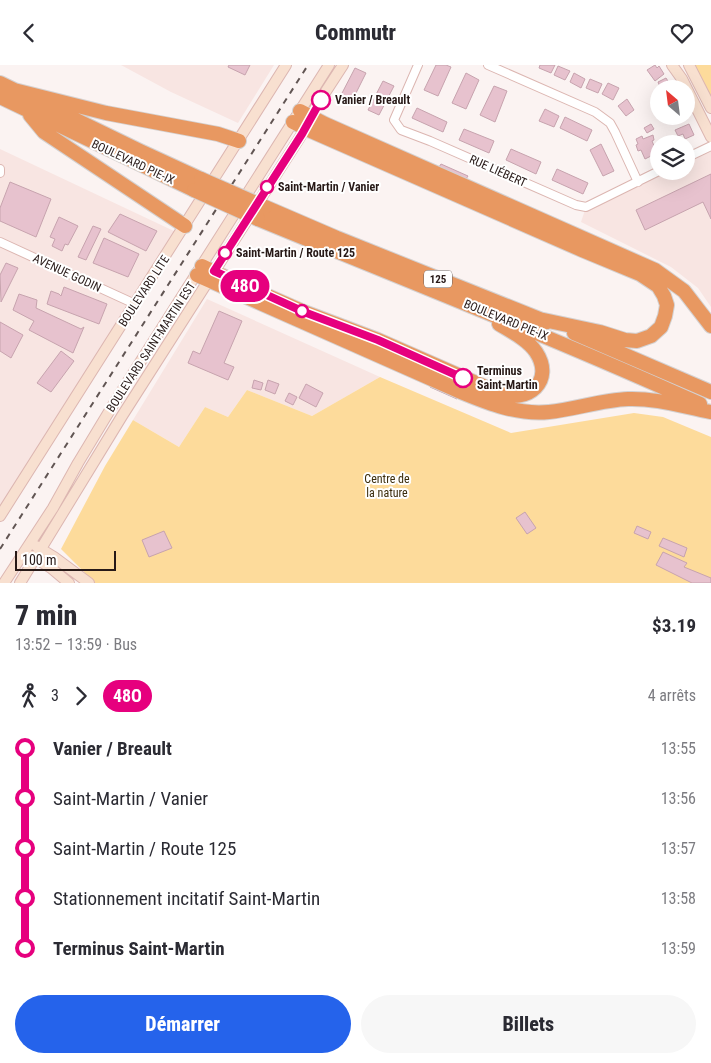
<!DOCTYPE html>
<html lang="fr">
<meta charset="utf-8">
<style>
body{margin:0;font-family:"Roboto Condensed",sans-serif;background:#f7f7f7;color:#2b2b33;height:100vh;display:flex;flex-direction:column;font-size:19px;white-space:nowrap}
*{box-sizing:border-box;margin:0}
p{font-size:16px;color:#7c7c81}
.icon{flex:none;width:28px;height:28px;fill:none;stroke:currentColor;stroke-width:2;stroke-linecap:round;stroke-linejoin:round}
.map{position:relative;height:518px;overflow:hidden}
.side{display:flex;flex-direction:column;background:#fff;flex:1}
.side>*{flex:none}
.badge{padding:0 10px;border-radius:16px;font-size:18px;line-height:32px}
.needle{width:32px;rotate:332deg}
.fabs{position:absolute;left:650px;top:15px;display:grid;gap:10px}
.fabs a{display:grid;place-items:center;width:45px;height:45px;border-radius:50%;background:#fff;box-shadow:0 5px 20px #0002;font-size:25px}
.scale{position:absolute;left:15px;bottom:12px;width:101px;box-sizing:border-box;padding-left:5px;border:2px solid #271917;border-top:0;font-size:14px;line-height:18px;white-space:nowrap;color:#271917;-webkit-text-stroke:4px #fff;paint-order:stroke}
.map>.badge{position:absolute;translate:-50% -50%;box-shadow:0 0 0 2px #fff}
.legs{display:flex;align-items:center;gap:8px;height:55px;padding:0 15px;font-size:16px}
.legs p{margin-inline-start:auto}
.summary{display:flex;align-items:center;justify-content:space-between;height:85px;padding:0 15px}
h1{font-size:28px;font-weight:800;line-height:38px}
.cta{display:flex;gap:10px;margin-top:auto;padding:10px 15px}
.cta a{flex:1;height:58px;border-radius:30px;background:#2563eb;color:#fff;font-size:20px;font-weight:800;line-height:58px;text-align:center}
.cta a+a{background:#f7f7f7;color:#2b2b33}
ul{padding:0 15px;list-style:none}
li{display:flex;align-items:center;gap:18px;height:50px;font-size:19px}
li i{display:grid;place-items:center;width:8px;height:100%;margin:0 6px;background:currentColor}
li i::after{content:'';width:12px;height:12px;margin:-6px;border:4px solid;border-radius:50%;background:#fff}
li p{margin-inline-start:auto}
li:first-child i{background:linear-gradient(#0000 50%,currentColor 0)}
li:last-child i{background:linear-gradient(currentColor 50%,#0000 0)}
header{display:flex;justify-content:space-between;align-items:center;height:65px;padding:0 15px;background:#fff;font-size:22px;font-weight:800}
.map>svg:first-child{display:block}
</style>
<header><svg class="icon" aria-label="back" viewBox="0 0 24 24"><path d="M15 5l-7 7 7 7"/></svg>Commutr<svg class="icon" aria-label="heart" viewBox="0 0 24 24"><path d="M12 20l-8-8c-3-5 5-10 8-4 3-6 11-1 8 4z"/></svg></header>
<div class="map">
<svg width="711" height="518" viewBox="0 0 711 518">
<rect width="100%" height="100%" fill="#fbf3f2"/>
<path fill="#f8e5e2" d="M121,0H274L238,58L171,27Z
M711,81V242L698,223L671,202L581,157L586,142L659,106H686V93Z
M0,84L176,167L0,451Z
M207,234L380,312L312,351L247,325L228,352L205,342L179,382L133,355Z"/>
<path fill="#fddb9b" d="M692,0H711V38Z
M380,312L511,368L634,348L663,352L711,372V518H95L61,484L105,401L133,355L179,382L205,342L228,352L247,325L312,351Z"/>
<path fill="#e7c2ce" stroke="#c7a3ae" d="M229,0H250L245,10L228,2Z
M436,0H446L451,2L438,31L424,25Z
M540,0H555L551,8L539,3Z
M655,0L657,3L659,1L664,9L655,16L647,5Z
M558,1L570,6L565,15L554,10Z
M355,3L366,8L351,38L340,32Z
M466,8L479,15L466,44L452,38Z
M574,8L585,14L581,23L570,17Z
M666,13L673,24H661L658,17Z
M590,14L602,19L598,28L586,23Z
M383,16L394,21L379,50L368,45Z
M608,18L619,23L613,35L602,29Z
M494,21L507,26L495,57L480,50Z
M627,34L634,45L626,51L618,41Z
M417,43L447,57L443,67L412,53Z
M545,44L559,51L554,62L539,56Z
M674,51H685L686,54L678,58Z
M565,52L592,65L587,76L560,63Z
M651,59L654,64L647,68L644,63Z
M689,59L694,70L685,74L683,69L678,71L675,65Z
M464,64L494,76L489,88L459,75Z
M653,70L654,75L652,76L657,88L645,94L641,85L638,86L636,80L638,79L636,74L642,71L643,74Z
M601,79L614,106L603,111L590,85Z
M511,84L541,97L536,109L506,95Z
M441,99L468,111L466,114L439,102Z
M557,104L588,118L583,129L552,115Z
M711,109V154L703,137L645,165L636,145Z
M10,117L51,134L36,172L0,156V143Z
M120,149L157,166L146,186L108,167Z
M59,152L78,161L68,180L65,179L62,186L52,181L55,174L50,172Z
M93,161L101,164L86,195L78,192Z
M104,173L139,189L128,212L93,198Z
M6,198L18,203L1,237L0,210Z
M64,222L107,239L99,259L47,239L51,226L59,229L61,231Z
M19,229L37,235L36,243L81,264L84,262L73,288L29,265L34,256L13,245Z
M219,246L242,256L224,298L234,302L228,315L188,298L193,286L200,289Z
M0,257L23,270L11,293L0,286Z
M61,286L74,296L51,327L37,318Z
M254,315L263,318L261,325L252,323Z
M268,315L279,319L275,329L265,325Z
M306,319L323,328L316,342L299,333Z
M431,319L458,331L457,334L430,322Z
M289,328L297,332L293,340L285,336Z
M525,447L536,463L527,469L516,453Z
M637,461L651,467L648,474L634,468Z
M164,466L172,483L149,492L142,475Z
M663,473L687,483L684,492L659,481Z
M663,487L687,498L684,502L711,513V518H692L656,500Z"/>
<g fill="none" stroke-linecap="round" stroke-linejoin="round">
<defs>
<path id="street" d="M418,0L394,55L401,65L430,76L576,140L586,142L659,106
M488,0L595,47L610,58L615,67L638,117
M686,93L711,81
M0,104V108
M0,177L135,239"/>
<path id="secondary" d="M672,0L682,14L711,72
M689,0L711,43
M0,451L286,0
M36,481L54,492L89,518
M32,491L51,503L69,518
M4,518L53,443L78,398L113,340L329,0
M20,518L122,351L302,69L317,40L343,0"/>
<path id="highway" d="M0,18L140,86L201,114
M14,25L106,48L218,69L239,76
M0,32L194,125
M300,46L325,59L655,205L684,226L711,261
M30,50L44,67L185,161
M293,57L311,66L582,185L640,209L658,221L664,231L667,240L665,251L661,262L651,271L637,276L625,275L600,267L539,254
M265,142L337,173L547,257
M258,154C406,215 554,273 700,339
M202,201L227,213L304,247L378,275L499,328C528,339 555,316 536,287C528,275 512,267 499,259
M197,210L461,327C490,339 518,350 549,347C576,344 602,335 628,334C656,333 684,342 711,347
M574,268L711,327"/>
</defs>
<use href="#street" stroke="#dcb6b1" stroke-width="10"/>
<use href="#secondary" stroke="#dcb6b1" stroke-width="12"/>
<use href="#highway" stroke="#d4d1d1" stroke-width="16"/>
<use href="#street" stroke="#fff" stroke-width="8"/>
<use href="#secondary" stroke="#f8e0d0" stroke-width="10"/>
<use href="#highway" stroke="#e89861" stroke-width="14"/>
<path stroke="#615553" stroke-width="2" stroke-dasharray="6 6" stroke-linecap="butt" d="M0,484L308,0"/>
<defs>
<path id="highway-bridge" d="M201,114L265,142
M194,125L258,154"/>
</defs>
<use href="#highway-bridge" stroke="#d4d1d1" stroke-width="16" stroke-linecap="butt"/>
<use href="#highway-bridge" stroke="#e89861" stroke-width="14"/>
</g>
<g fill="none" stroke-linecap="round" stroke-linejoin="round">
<defs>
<path id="line-1" d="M321,35L302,69L214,206L304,247L378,275L463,313"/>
</defs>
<use href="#line-1" stroke="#fff" stroke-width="11"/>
<use href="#line-1" stroke="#e6007e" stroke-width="8"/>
</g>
<g fill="#fff" stroke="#e6007e" stroke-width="2.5">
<circle cx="321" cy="35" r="9"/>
<circle cx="267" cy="122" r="6"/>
<circle cx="225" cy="188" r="6"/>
<circle cx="302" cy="246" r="6"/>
<circle cx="463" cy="313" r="9"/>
</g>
<g text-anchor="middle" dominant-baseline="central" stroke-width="4" stroke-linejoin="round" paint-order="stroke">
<rect fill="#fff" stroke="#685e5d" stroke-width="1" x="424" y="205.5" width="28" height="17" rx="4"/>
<g font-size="11" font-weight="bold" fill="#271917">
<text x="438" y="214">125</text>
</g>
<g font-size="12" font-weight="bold" fill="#271917" stroke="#fff" text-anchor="start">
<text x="335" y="35">Vanier / Breault</text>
<text x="278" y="122">Saint-Martin / Vanier</text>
<text x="236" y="188">Saint-Martin / Route 125</text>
<text x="477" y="306">Terminus<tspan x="477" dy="14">Saint-Martin</tspan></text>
</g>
<g font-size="12" fill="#271917" stroke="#fff">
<text transform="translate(133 97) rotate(25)">BOULEVARD PIE-IX</text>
<text transform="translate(498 106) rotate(24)">RUE LIÉBERT</text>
<text transform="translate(67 208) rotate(25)">AVENUE GODIN</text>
<text transform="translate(144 226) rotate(-57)">BOULEVARD LITE</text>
<text transform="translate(506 255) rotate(22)">BOULEVARD PIE-IX</text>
<text transform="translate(151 282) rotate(-57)">BOULEVARD SAINT-MARTIN EST</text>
</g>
<g font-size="12" fill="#3b2c0b" stroke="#fff">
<text x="387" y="414">Centre de<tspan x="387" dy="14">la nature</tspan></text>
</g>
</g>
</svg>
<div class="fabs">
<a><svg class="needle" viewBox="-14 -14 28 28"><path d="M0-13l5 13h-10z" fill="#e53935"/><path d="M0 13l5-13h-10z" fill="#7c7c81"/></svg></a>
<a><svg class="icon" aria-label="layers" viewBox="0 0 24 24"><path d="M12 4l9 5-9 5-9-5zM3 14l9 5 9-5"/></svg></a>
</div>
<div class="scale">100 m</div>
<b class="badge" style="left:245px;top:221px;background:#e6007e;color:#fff">48O</b>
</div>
<section class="side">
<div class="summary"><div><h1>7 min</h1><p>13:52 – 13:59 · Bus</p></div><b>$3.19</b></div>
<div class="legs"><svg class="icon" aria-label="walk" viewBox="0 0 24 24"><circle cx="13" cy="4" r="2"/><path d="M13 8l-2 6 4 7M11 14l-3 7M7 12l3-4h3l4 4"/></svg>3<svg class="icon" aria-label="forward" viewBox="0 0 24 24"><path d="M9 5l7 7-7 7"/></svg><b class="badge" style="background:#e6007e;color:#fff">48O</b><p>4 arrêts</p></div>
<ul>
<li><i style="color:#e6007e"></i><b>Vanier / Breault</b><p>13:55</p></li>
<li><i style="color:#e6007e"></i><span>Saint-Martin / Vanier</span><p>13:56</p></li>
<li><i style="color:#e6007e"></i><span>Saint-Martin / Route 125</span><p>13:57</p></li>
<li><i style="color:#e6007e"></i><span>Stationnement incitatif Saint-Martin</span><p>13:58</p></li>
<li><i style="color:#e6007e"></i><b>Terminus Saint-Martin</b><p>13:59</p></li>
</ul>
<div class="cta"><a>Démarrer</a><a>Billets</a></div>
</section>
